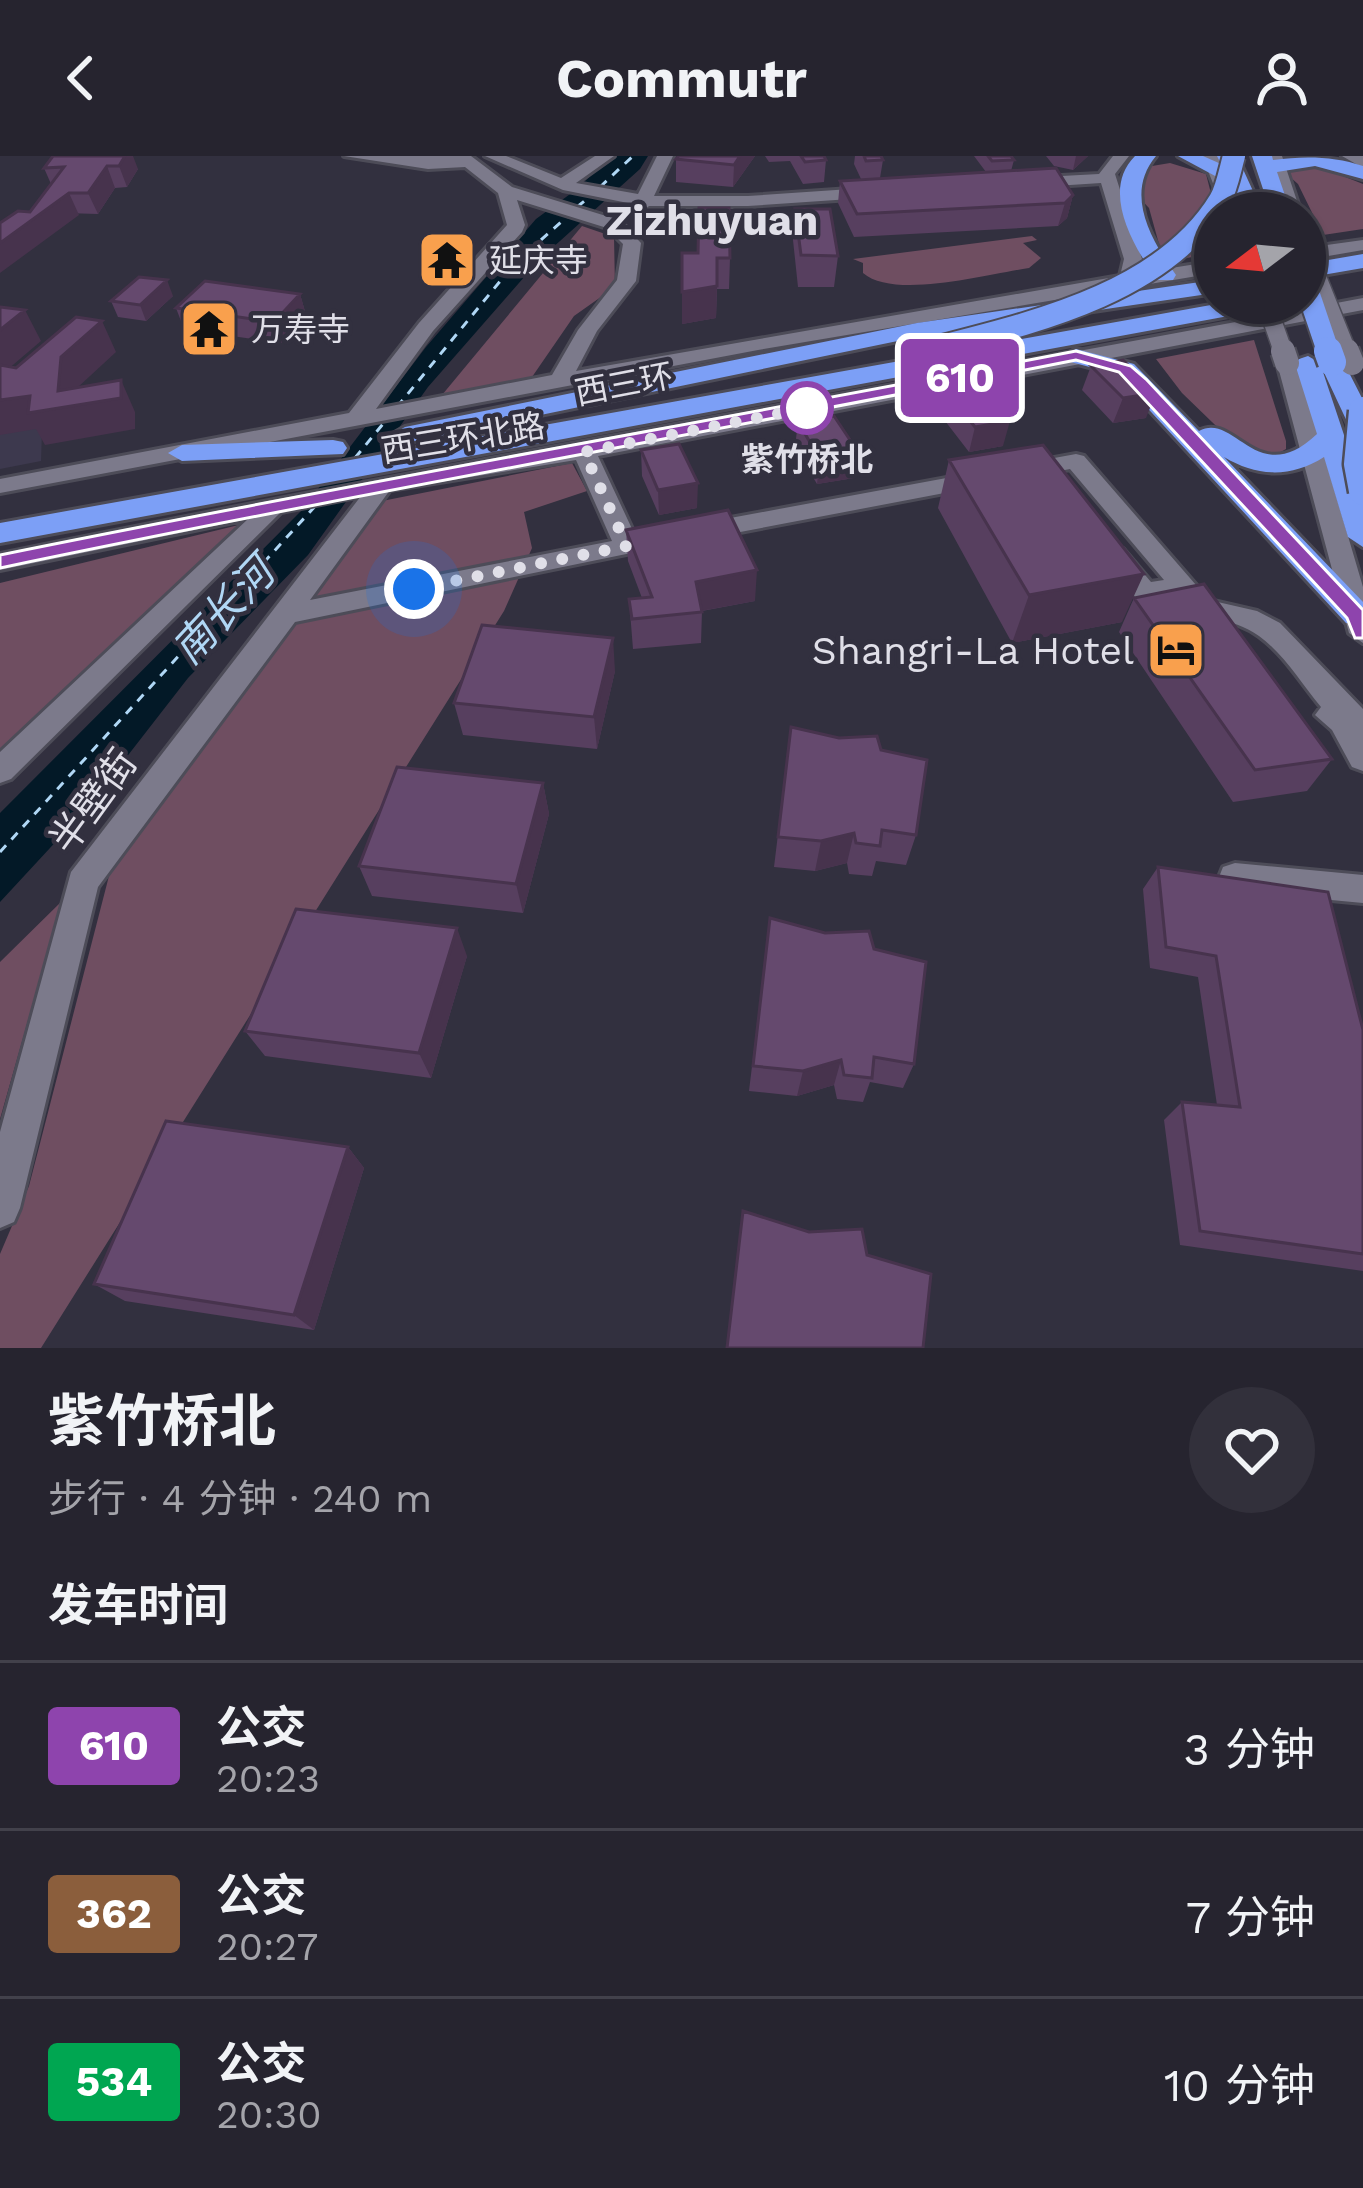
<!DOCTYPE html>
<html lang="zh">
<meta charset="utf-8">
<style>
body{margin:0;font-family:"Work Sans","Noto Sans SC",sans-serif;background:#32303b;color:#f1f3f6;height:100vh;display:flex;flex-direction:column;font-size:45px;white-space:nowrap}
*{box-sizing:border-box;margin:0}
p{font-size:39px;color:#a4a4aa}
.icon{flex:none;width:66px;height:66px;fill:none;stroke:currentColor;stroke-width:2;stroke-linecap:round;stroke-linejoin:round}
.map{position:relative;height:1192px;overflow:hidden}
.side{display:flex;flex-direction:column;background:#26242f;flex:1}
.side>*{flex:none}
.badge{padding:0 24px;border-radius:9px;font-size:42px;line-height:78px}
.needle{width:78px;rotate:254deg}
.controls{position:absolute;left:1194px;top:36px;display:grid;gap:24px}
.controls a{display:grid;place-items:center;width:132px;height:132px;border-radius:50%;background:#26242f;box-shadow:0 3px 9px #0004,0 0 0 3px #42414b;font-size:60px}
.you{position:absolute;width:60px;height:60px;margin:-30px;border:9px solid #fff;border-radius:50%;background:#1a73e8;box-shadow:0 0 0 18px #1a73e833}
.map>.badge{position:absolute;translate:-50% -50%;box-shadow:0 0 0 6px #fff}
h2{padding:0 48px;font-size:45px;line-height:108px}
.round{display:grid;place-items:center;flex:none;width:126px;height:126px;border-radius:63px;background:#32303b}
.headline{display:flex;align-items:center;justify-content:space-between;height:204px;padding:0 48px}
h1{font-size:57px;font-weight:700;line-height:90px}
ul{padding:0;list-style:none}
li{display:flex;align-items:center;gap:36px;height:168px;padding:0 48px;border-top:3px solid #42414b}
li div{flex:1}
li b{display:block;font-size:45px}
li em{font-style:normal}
li .badge{min-width:132px;font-weight:700;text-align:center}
header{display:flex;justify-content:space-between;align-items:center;height:156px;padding:0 48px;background:#26242f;font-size:54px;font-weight:700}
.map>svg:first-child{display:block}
</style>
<header><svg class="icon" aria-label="back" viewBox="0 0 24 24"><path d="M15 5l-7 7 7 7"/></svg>Commutr<svg class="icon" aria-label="person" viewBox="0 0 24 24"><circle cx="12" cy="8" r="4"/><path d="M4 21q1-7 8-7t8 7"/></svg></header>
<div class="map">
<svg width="1363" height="1192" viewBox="0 0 1363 1192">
<rect width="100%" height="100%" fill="#32303f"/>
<path fill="#3d394e" d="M0,233L43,241L41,305L0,313Z"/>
<path fill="#6f4e61" d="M1170,7L1206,18L1216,57L1215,97L1164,106L1149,52L1134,36L1146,11Z
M1310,7L1363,28V73L1323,79L1298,28L1281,13Z
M582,70L614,81L615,131L574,160L532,221L442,239Z
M1032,80L1037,84L1023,87L1041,102L1029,112C988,118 894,144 863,117V107L853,103Z
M1254,184L1286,285V293L1272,301L1242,295L1182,237L1156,203Z
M572,307L587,335L524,356L532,392L504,455L41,1192H0V1098L29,1030L110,716L382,345Z
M247,367L0,602V427Z
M62,745L0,963V806Z"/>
<path fill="#031927" d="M611,0H648L640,13L540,103L428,231L308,399L188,522L87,652L0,746V657L302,354L426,191L536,63L577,33Z"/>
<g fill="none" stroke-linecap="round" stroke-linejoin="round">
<path stroke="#b0d7f5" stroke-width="3" stroke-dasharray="9 8" stroke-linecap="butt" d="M600,31L633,0
M577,51L593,38
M397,251L515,107L570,58
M355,302L387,263
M0,696L318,347"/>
<defs>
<path id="minor" d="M344,0H471L512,31L619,64L641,87L636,125L597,175L576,215L1120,120L1124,103L1101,27L1024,32L1016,27L1024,22L1099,18L1113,0H1129L1115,18L1142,103L1140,117L1215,105V117L758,194L0,337V323L349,257L419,167L507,69L498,37L465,11L428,13ZM517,44L607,72L623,88L617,124L578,174L552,219L376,253L433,175L522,76L525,69Z
M485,0H506L561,22L595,0H614L576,27L638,38L657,0H673L654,40H748L880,31L888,36L880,41L748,50H649L639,58L630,53L633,48L563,34Z
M1202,0H1218L1243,57H1225Z
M1266,0H1282L1301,57H1283Z
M1342,0H1363V12Z
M1363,84V94L1305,104V92Z
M1363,142V154L598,300L640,390L636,396L295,466L98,731L20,1052L14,1066L0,1072V976L71,716L361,340L281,356L11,623L0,627V596L248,363L0,414V398C453,306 909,228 1363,142ZM576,304L612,385L310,444L390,334Z
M1287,201L1297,207L1363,431V487L1349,477L1277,207Z
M1076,298L1084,300L1209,444L1257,455L1280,467L1363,553V615L1352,611L1332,574L1315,559L1321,551C1301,527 1284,498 1259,480C1231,459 1200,468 1177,440L1136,442L1101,399L1105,393H1123L1151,426L1164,424L1070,313L698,384L686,376L698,368Z
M1235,707L1363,719V747L1235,735L1223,731L1219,721L1223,711Z"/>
<path id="highway" d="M1135,0H1156C1124,38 1151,84 1176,119L1173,124H1157C1134,91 1100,35 1135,0Z
M1178,0H1203L1221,8L1217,0H1237L1263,57H1243L1230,28Z
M1252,0H1272L1273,4C1304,0 1333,0 1363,10V23L1315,10L1277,16L1291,57H1271Z
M1363,98V112L1305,122V108Z
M1200,126L1212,133L1208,138L917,181L405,287L391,279L405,271L917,167Z
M1222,147H1273L1261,154L0,387V367Z
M1076,193L1134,208L1199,275C1235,255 1257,335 1317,278L1295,208L1299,203L1308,200L1320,207L1323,201H1341L1363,244V280L1350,272L1321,210L1363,336V391L1348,381L1324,301C1291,322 1257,321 1224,301L1363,446V468L1346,467L1116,218L1067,205L1064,200Z
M333,284L343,286L347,292L343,298L182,305L168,297L182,289Z"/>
</defs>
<use href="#minor" stroke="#4d4c58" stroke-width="6"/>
<use href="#highway" stroke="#4d4c58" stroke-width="6"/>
<use href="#minor" fill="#7c7a8b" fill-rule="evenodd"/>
<use href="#highway" fill="#7c9ff6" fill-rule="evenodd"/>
<defs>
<path id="minor-bridge-far1" d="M1305,91L1348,198
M1266,147L1284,198"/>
<path id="minor-bridge" d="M1283,195L1287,207
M1347,195L1352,207"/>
<path id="highway-bridge-far1" d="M1305,127L1329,198
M935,192C1032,167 1164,137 1220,44C1227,32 1230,14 1234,0"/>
<path id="highway-bridge" d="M1328,195L1332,206
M1363,255L1358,308L1363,335"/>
</defs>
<use href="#minor-bridge-far1" stroke="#4d4c58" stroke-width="21" stroke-linecap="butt"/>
<use href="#minor-bridge" stroke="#4d4c58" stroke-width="28" stroke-linecap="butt"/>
<use href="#highway-bridge-far1" stroke="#4d4c58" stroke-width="26" stroke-linecap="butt"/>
<use href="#highway-bridge" stroke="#4d4c58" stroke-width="33" stroke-linecap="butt"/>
<use href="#minor-bridge-far1" stroke="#7c7a8b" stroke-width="18"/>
<use href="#minor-bridge" stroke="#7c7a8b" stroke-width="24"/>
<use href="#highway-bridge-far1" stroke="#7c9ff6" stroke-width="22"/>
<use href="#highway-bridge" stroke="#7c9ff6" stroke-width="28"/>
</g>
<path fill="#573f5f" d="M53,0L138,13L127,31L115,32L98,58L30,56L51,28L44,12Z
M679,0H755L733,31L676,26V3Z
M765,0H824L826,4L824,26L803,28L790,5L769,6Z
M855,0H881L883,4L880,22L986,16L974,0H1011L1014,4L1011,15L1073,39L1067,62L1058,70L854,81L838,47L840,25L861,23L854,8Z
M1046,0H1088L1073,14L1054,10Z
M795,53L838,100L834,131H798L793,84Z
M682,97L730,102L729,133H717L716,162L682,168Z
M300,138L306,159L281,187L184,173L176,152Z
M173,140L146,165L118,161L111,145Z
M1091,210L1146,262L1113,267L1082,234Z
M947,236L1003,290L969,296L942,261Z
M798,266L854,322L817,328L795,291Z
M641,294L697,352L659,359L642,320Z
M949,304L1122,466L1012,487L938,352Z
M626,374L755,445L702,455L701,487L633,493L629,443L642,442L628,405Z
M1134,442L1332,603L1307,635L1233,646L1119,476Z
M615,515L597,593L463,579L454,547Z
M791,571L881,594L916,679L906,709L876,705L872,720L849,718L847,707L815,715L774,711Z
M543,627L549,658L523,757L372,740L359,710Z
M1158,711L1363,874V1115L1180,1089L1164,964L1182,946L1217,949L1198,821L1150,812L1143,733Z
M770,762L874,793L914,908L903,932L870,926L863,946L837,943L834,929L797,940L749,935Z
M467,800L431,922L265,900L245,875Z
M348,991L364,1012L314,1174L125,1145L94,1128Z"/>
<path fill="#47334d" d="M125,0H133L138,13L127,31L119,10Z
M740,0H755L733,31L734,9Z
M1076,0H1088L1073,14Z
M107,10L115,32L98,58L88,37Z
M69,37L79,59L0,117V87Z
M1073,39L1067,62L1058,70L1065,47Z
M167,124L173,140L146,165L140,149Z
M717,130L716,162L682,168V136Z
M300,138L306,159L281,187L274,166Z
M25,154L41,185L0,220V174Z
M102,165L116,196L77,232L121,224L135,256V273L45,289L36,273L0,279V244L61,201Z
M1156,237L1146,262L1113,267L1123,242Z
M1010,265L1003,290L969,296L975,271Z
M858,296L854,322L817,328L820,303Z
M698,327L697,352L659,359L658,334Z
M757,414L755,445L695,456L696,426Z
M1144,418L1122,466L1012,487L1029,439Z
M613,482L615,515L597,593L594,561Z
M543,627L549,658L523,757L516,728Z
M854,677L847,707L815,715L821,685Z
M457,772L467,800L431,922L419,897Z
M841,904L834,929L797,940L803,915Z
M348,991L364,1012L314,1174L294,1159Z"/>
<path fill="#65496e" stroke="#47334d" stroke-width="3" d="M53,0H125L119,10H107L88,37H69L0,87V67L18,55L30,56L64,11L44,12Z
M679,0H740L734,9L676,3Z
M801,0H824L826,4L805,6Z
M864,0H881L883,4L866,5Z
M988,0H1011L1014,4L992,5Z
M1056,12L1073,39L1065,47L857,58L840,25Z
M699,52H729L730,102H717V130L682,136V97H698Z
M795,53H830L838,100L801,99Z
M139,121L167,124L140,149L111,145Z
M205,125L300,138L274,166L176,152Z
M0,151L25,154L0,174Z
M76,161L102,165L61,201L58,235L121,224V242L28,257L30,240L0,244V209L16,212Z
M1123,204L1156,237L1123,242L1091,210Z
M981,230L1010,265L975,271L947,236Z
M834,260L858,296L820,303L798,266Z
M679,288L698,327L658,334L641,294Z
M1043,289L1144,418L1029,439L949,304Z
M728,354L757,414L696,426L702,456L632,463L629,443L652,441L626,374Z
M1204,428L1332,603L1255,614L1134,442Z
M482,469L613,482L594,561L454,547Z
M791,571L839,582L877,580L881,594L927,604L916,679L882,674L880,690L856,687L854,677L821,685L778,681Z
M397,611L543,627L516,728L359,710Z
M1158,711L1328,736L1363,874V1098L1200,1075L1182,946L1240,951L1216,800L1166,791Z
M296,753L457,772L419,897L245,875Z
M770,762L825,777L869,775L874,793L926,806L914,908L874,901L872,922L844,919L841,904L803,915L753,910Z
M166,965L348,991L294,1159L94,1128Z
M743,1055L809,1076L862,1073L867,1099L931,1118L923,1192H727Z"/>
<path fill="#8e44ad" stroke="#fff" stroke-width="3" d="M1076,195L1131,210L1146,223L1363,454V482H1355L1347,462L1119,216L1076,204C718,275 358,337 0,412V399C358,326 718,264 1076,195Z"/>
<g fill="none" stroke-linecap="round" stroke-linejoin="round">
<path stroke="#e0dfe8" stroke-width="12" stroke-dasharray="0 21.6" d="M414,433L627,390L584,296L807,252"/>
</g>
<defs>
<symbol id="temple-square" viewBox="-11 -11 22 22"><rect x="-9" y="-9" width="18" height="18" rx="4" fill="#f9a04d" stroke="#32303f"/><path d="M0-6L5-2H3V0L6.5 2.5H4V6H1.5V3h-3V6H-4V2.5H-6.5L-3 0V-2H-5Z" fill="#111"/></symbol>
<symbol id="hotel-square" viewBox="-11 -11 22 22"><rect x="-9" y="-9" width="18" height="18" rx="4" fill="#f9a04d" stroke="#32303f"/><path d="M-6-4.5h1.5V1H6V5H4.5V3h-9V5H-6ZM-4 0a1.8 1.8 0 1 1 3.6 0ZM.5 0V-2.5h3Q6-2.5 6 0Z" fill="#111"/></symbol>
</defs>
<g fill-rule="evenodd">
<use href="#temple-square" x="414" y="71" width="66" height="66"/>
<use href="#temple-square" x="176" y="140" width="66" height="66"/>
<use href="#hotel-square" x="1143" y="461" width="66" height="66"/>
</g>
<circle fill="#fff" stroke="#8e44ad" stroke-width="6" cx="807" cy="252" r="24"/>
<g text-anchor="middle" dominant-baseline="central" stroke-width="9" stroke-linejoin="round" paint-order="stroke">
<g font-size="33" fill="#e0dfe8" stroke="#32303f" text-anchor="start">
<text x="489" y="104">延庆寺</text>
<text x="251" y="173">万寿寺</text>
</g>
<g font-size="33" fill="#e0dfe8" stroke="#32303f">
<text transform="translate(624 228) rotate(-11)">西三环</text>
<text transform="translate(463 282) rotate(-9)">西三环北路</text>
</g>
<g font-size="33" font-weight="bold" fill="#e0dfe8" stroke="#32303f">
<text x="807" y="303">紫竹桥北</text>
</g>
<g font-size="39" fill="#e0dfe8" stroke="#32303f" text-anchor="end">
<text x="1134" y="494">Shangri-La Hotel</text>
</g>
<g font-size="39" fill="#e0dfe8" stroke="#32303f">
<text transform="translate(93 645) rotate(-54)">半壁街</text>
</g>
<g font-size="42" font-weight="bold" fill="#e0dfe8" stroke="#32303f">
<text x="712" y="64">Zizhuyuan</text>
</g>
<g font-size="42" font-style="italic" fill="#b0d7f5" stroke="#32303f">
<text transform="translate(223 455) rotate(-47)">南长河</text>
</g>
</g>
</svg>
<div class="controls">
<a><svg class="needle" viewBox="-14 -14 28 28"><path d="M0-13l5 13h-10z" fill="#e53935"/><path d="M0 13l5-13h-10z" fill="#a4a4aa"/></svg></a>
</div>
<div class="you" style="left:414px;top:433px"></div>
<b class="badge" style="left:960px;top:222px;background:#8e44ad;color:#fff">610</b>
</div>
<section class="side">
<div class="headline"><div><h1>紫竹桥北</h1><p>步行 · 4 分钟 · 240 m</p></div><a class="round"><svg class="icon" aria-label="heart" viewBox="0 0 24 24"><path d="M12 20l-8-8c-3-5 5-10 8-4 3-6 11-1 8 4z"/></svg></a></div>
<h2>发车时间</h2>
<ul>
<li><span class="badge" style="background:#8e44ad;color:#fff">610</span><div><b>公交</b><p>20:23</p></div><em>3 分钟</em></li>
<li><span class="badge" style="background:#8b5e3c;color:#fff">362</span><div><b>公交</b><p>20:27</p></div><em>7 分钟</em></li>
<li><span class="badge" style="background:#00a651;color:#fff">534</span><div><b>公交</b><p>20:30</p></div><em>10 分钟</em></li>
</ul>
</section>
